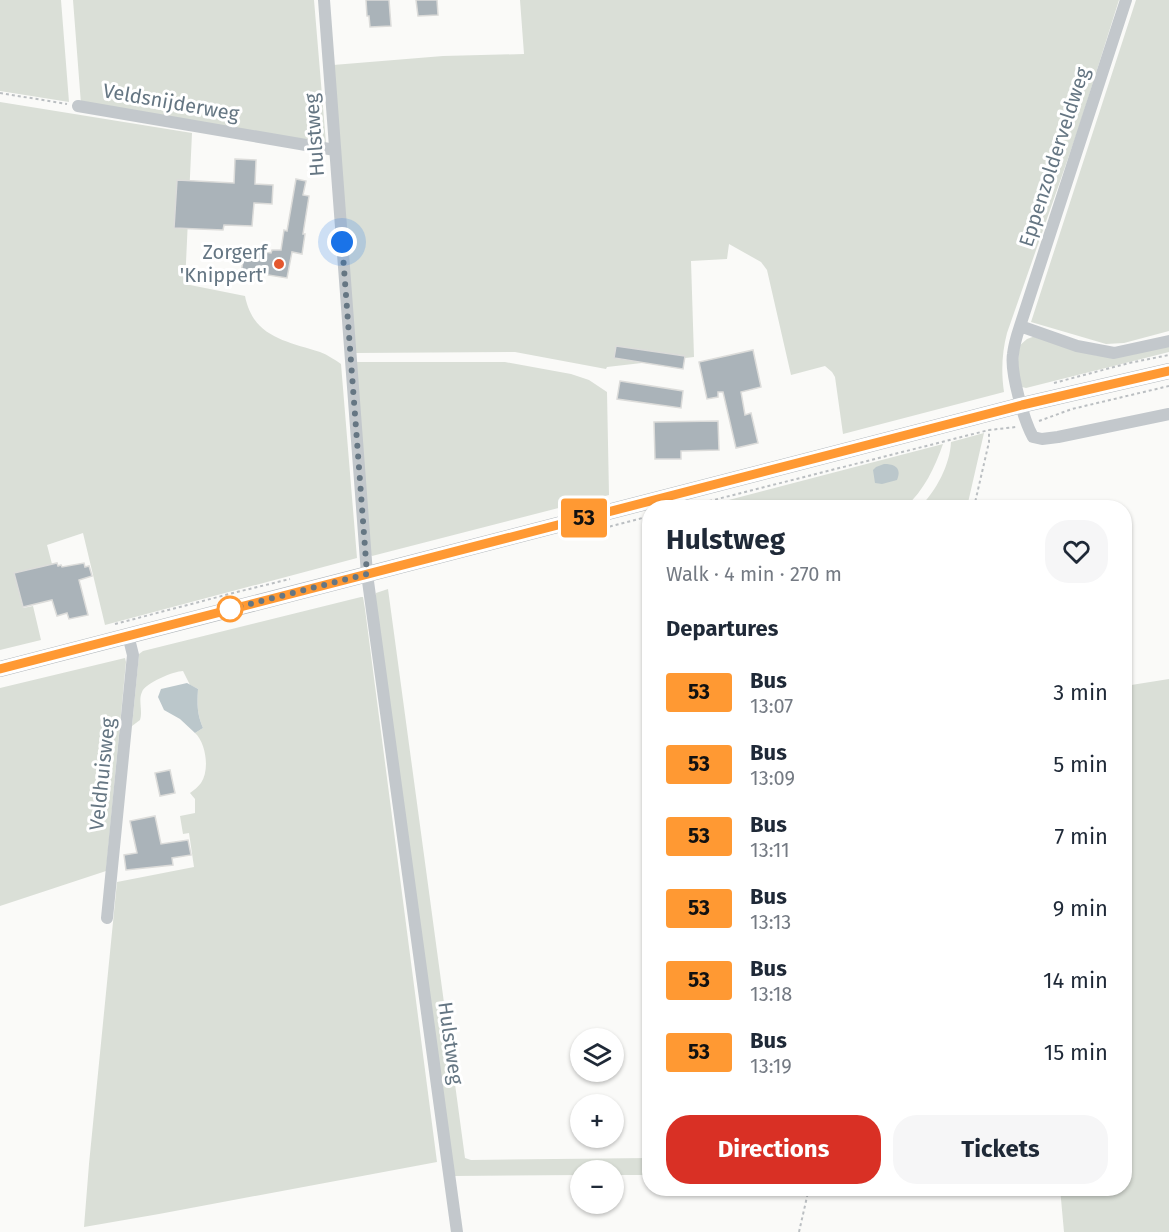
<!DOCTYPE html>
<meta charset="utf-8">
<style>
body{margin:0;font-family:"Fira Sans",sans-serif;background:#f6f6f7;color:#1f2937;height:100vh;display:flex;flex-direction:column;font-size:22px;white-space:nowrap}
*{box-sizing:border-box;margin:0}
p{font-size:20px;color:#747a83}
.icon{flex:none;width:33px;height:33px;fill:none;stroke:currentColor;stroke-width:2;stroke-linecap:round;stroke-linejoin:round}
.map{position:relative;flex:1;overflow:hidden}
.sheet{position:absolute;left:642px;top:500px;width:490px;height:696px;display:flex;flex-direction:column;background:#fff;border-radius:24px;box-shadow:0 2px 4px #0004}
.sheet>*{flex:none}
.badge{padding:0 12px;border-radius:4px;font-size:21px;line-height:39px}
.fabs{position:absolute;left:570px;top:1028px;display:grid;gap:12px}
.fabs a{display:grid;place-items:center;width:54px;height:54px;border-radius:50%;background:#fff;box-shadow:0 2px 4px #0004;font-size:30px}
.you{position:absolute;width:30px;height:30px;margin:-15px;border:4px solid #fff;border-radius:50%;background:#1a73e8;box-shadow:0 0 0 9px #1a73e833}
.map>.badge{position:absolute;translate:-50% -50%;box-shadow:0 0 0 3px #fff}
h2{padding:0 24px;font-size:22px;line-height:54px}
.round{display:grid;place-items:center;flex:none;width:63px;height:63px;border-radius:24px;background:#f6f6f7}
.head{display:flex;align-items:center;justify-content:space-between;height:102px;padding:0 24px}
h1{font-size:28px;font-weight:700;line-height:45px}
.cta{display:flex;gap:12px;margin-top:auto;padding:12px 24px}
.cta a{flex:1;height:69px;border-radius:24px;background:#d93025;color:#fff;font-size:24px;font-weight:700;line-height:69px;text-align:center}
.cta a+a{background:#f6f6f7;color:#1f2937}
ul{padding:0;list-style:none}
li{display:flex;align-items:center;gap:18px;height:72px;padding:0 24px}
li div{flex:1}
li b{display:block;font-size:22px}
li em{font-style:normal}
li .badge{min-width:66px;font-weight:700;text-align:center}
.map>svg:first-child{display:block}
</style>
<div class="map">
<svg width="1169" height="1232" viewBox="0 0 1169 1232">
<rect width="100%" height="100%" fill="#fafaf8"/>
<path fill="#dadfd7" d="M0,0H61L69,102L0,91Z
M73,0H314L326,143L81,104Z
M520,0H1119L1078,130L1007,333C1002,352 1001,372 1004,392L843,434L835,377L832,372L825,366L791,375L767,270L761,262L729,244L727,259L691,261L694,357L607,367L606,369L515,352L354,353L333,65L443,56L524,54Z
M1136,0H1169V331L1124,343L1106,344L1031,322Z
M0,102L192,133L185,284L245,296C253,337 286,341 320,352C328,355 335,360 341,364L357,558L105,625L83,533L47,545L52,564L14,573L23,608L33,606L41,640L0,650Z
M1035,336L1098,356L1169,346V352L1026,388L1022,387L1017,377L1019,346L1027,339Z
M354,362H505L571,374L589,380L607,392L609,495L372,556L370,554Z
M984,433L967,507H920C936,491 950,465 951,442Z
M943,444C935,467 924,491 905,507H702Z
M388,589L465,1158L471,1160L649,1158V1175H614V1170H580V1175L453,1176L375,600L376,593Z
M361,597H363L365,609L437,1162L159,1214L84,1227L89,1164L117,882L194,867L189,833L183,834L180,816L195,813V799L190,793C194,790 198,787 201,783C210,770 206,743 195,733L203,728C197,714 197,704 198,689L190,685L183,671C174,671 145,683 142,692C138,700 143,711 140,720L132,726L139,654L143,651Z
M125,658L126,662L106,871L0,906V688Z
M1169,679V1232H1064L1060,1188H1125V1022H1127L1125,928V686Z"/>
<path fill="#bbc7cb" d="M884,464C895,464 902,468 897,480L882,484L875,483L873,470L876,467Z
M187,683L198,689C197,704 197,714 203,728L195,733L180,719L164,710L158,697L161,689Z"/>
<path fill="#aab3b9" stroke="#dcdcda" stroke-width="1.5" d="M366,0H389L391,26L370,27L369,16H367Z
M416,0H437L438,15L418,16Z
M235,159L256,160L255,184L273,185L272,204L254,203L252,226L224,225L223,230L174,228L177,180L234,183Z
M296,179L306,181L303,195L309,196L303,234H305L302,254L292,252L287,278L256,273L254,281L240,279L245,249L271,253L272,250H281L284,230L287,231Z
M616,346L685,356L683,369L614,358Z
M753,350L761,387L741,392L745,415L751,413L758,443L736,448L723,392H718V397L707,399L699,362Z
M620,381L683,391L681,408L617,399Z
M718,421L719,450L681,451V459H655L654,422Z
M57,563L58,566L61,565L62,567L84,563L85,567L89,566L92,576L79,580L88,615L69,619L67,613L57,616L52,600L23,607L14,573Z
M170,770L175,793L160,796L155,773Z
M155,816L161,844L188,840L191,855L172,858L173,865L126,870L124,855L137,853L130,821Z"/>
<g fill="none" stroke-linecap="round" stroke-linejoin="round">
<defs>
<path id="major" d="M0,669L1022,405L1169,371"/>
</defs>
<use href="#major" stroke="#b5babe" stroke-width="16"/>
<path stroke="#bbbfc2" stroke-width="2" stroke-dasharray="3 3" stroke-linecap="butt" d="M0,93L67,104
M1054,383L1129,363L1169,355
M1039,421L1072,409L1169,386
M686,507L989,430L1016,427
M974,507L989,442V430
M604,528L650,516
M115,624L237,592L290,579
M799,1232L809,1188"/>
<path stroke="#c3c8cc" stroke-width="12" d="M324,0L367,574L457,1232
M1126,0L1020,326C1017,335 1014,345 1013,354C1010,372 1024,421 1033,437L1042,439L1058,437L1169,414
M78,106L335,150
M1020,326L1077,346L1114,353L1169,341
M107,918L133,655L128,635"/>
<use href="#major" stroke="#fff" stroke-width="15"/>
</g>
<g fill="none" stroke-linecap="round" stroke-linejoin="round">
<defs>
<path id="line" d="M0,669L1022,405L1169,371"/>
</defs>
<use href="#line" stroke="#fff" stroke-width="14"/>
<use href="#line" stroke="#f93" stroke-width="9"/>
<path stroke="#657683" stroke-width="6" stroke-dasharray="0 10.8" d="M230,609L367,574L342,242"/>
</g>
<circle fill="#e4572e" stroke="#fff" stroke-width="2" cx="279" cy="264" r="6"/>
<circle fill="#fff" stroke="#f93" stroke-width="3" cx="230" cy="609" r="12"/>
<g text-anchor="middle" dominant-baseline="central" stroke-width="6" stroke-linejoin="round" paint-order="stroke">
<g font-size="20" fill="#657683" stroke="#fff">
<text transform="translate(171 102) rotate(10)">Veldsnijderweg</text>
<text transform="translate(314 135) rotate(-94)">Hulstweg</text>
<text transform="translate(1054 157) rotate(-72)">Eppenzolderveldweg</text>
<text transform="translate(102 774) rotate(-84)">Veldhuisweg</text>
<text transform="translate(451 1043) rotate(82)">Hulstweg</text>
</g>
<g font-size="20" fill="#657683" stroke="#fff" text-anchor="end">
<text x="267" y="252">Zorgerf<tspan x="267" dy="23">'Knippert'</tspan></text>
</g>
</g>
</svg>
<div class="fabs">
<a><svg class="icon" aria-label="layers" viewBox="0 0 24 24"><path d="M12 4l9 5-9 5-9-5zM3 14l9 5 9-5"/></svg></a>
<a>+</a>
<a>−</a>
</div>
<div class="you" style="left:342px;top:242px"></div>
<b class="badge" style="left:584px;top:518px;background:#f93;color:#111">53</b>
<section class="sheet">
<div class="head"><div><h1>Hulstweg</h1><p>Walk · 4 min · 270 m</p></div><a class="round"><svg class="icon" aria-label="heart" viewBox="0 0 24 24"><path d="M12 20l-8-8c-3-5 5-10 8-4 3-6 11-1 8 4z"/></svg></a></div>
<h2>Departures</h2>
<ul>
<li><span class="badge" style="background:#f93;color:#111">53</span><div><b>Bus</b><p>13:07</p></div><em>3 min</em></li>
<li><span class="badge" style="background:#f93;color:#111">53</span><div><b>Bus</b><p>13:09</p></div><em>5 min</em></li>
<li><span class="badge" style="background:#f93;color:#111">53</span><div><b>Bus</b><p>13:11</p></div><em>7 min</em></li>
<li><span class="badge" style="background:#f93;color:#111">53</span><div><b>Bus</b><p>13:13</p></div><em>9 min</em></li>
<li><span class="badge" style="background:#f93;color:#111">53</span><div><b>Bus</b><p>13:18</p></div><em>14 min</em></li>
<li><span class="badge" style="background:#f93;color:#111">53</span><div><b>Bus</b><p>13:19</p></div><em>15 min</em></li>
</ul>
<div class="cta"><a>Directions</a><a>Tickets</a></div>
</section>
</div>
